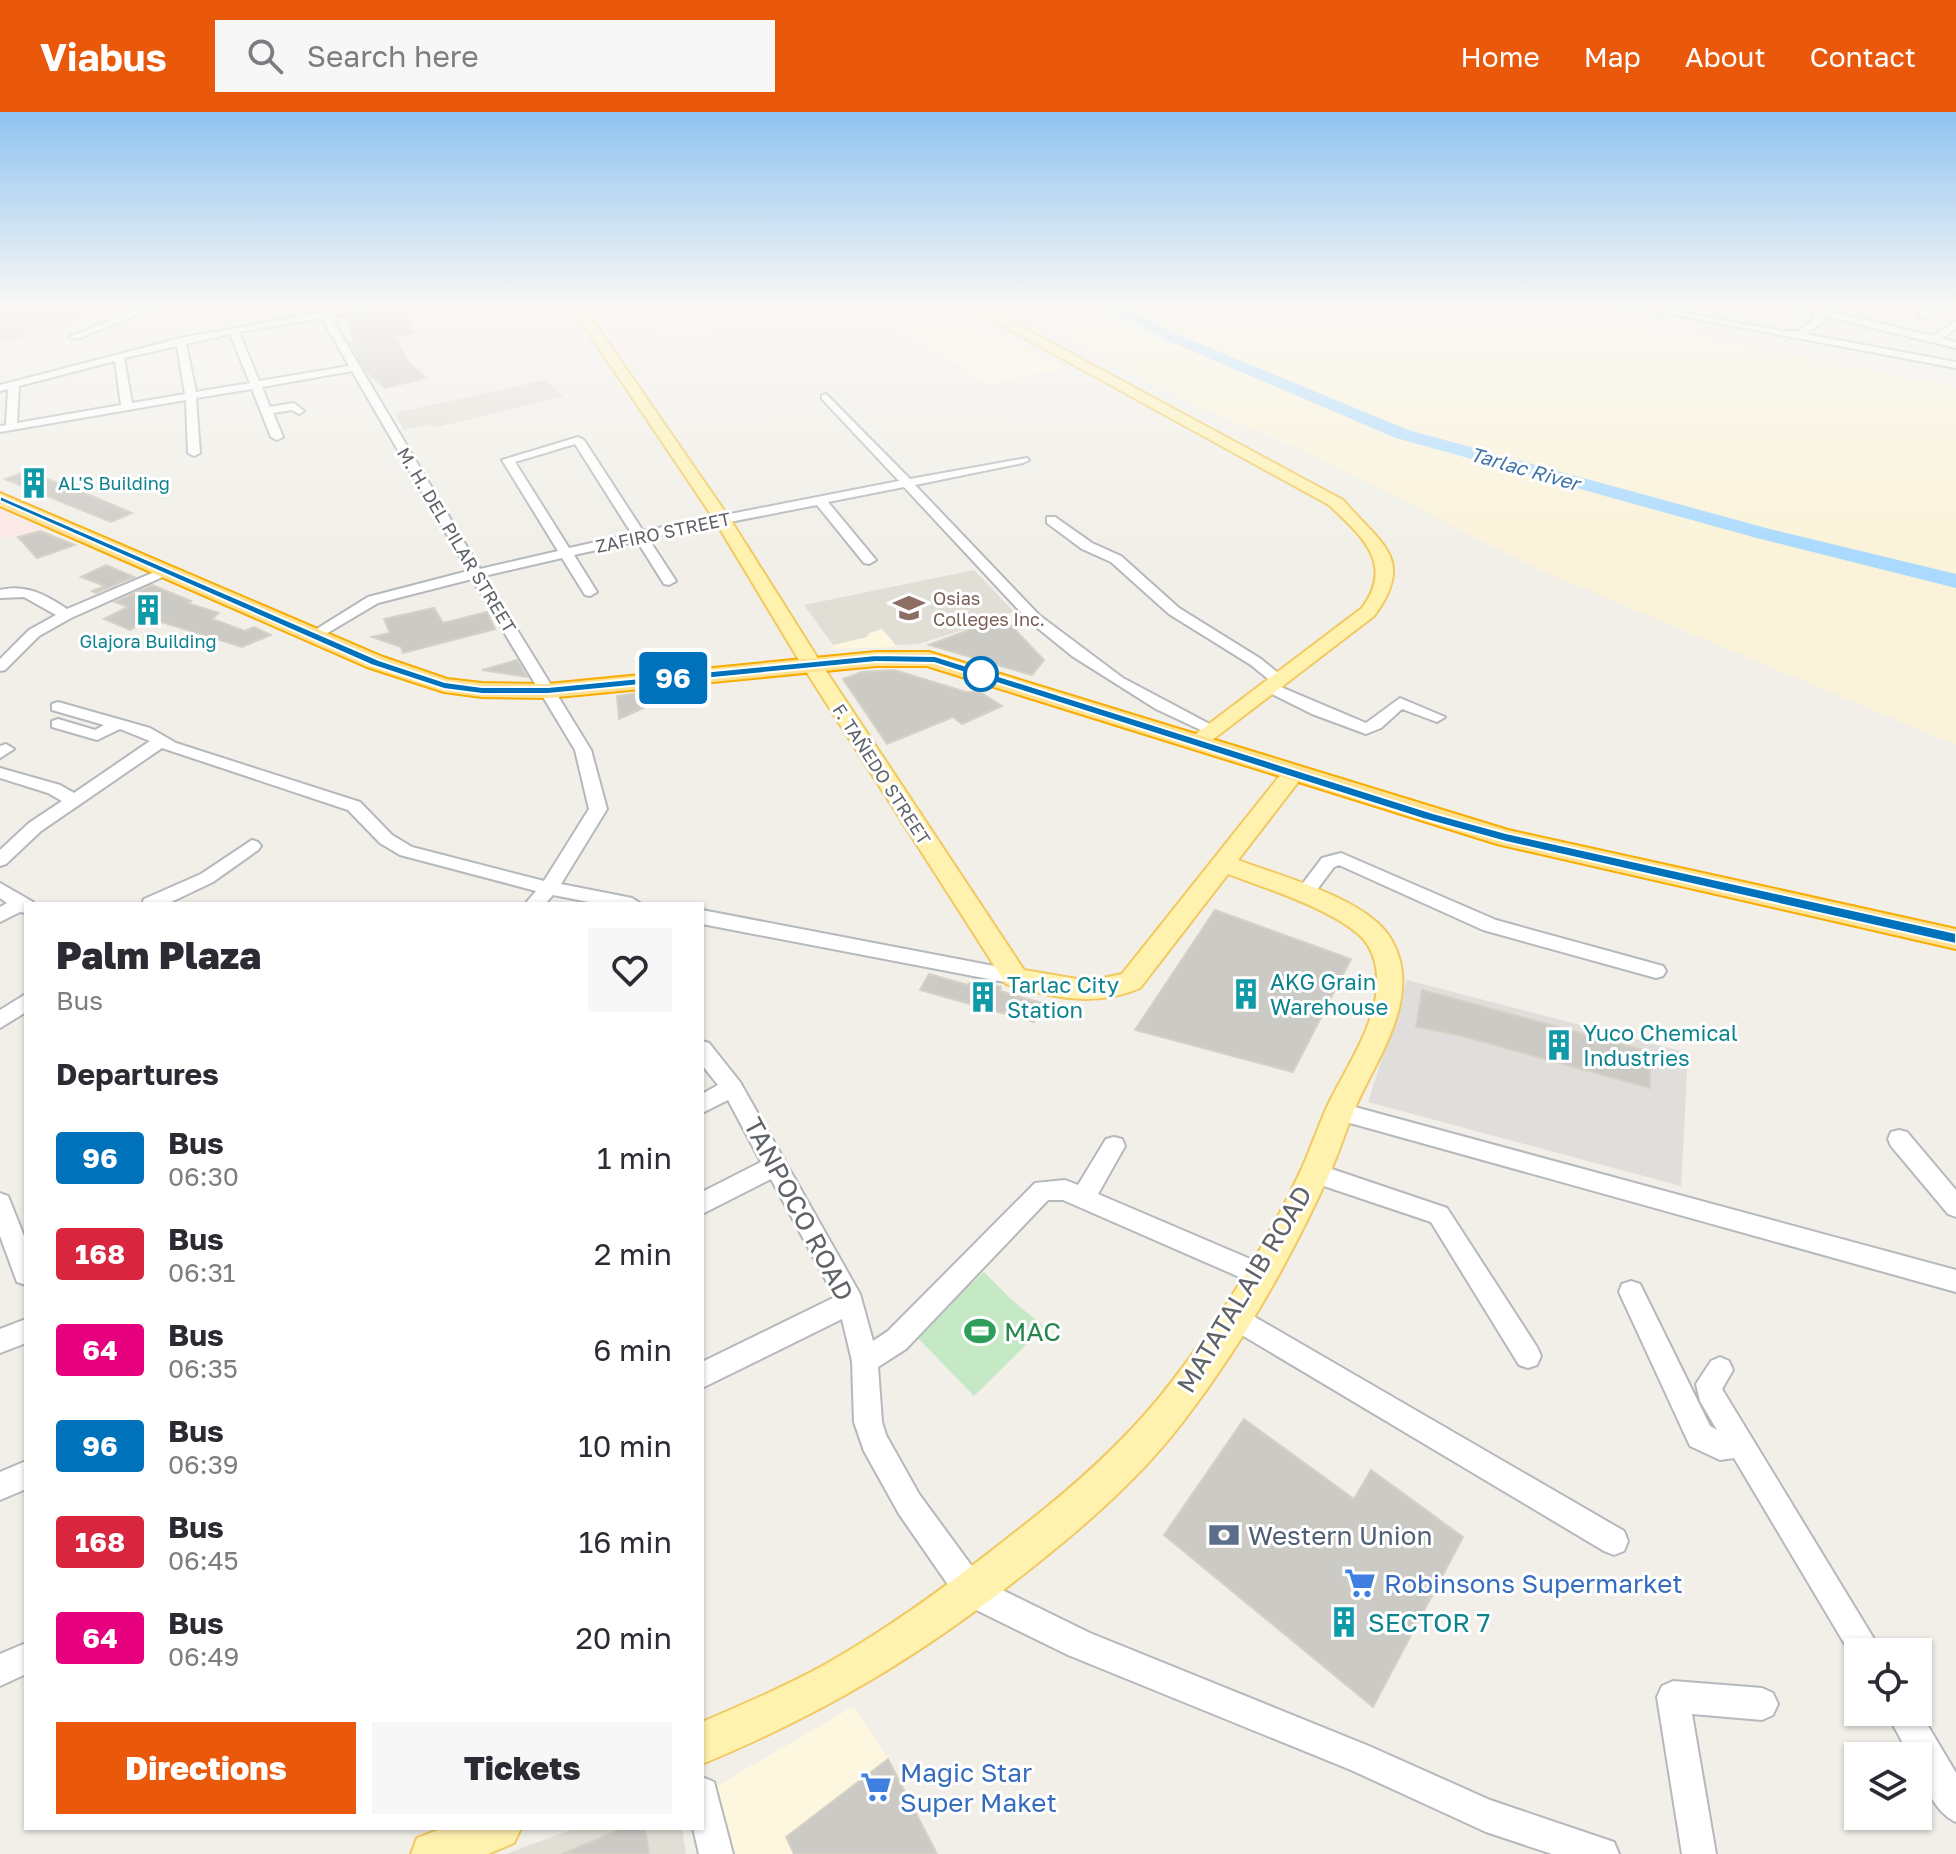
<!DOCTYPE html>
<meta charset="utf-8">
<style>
body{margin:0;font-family:"Golos Text",sans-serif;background:#f7f7f7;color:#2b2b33;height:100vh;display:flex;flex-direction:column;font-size:30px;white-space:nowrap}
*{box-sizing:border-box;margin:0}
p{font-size:26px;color:#7c7c81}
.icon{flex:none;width:44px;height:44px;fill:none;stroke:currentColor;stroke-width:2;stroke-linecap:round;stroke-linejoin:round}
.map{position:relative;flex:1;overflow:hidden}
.details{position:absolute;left:24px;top:790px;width:680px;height:928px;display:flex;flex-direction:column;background:#fff;border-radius:0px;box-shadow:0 2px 6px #0004}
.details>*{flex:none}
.badge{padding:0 16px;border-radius:6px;font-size:28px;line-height:52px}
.buttons{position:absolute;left:1844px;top:1526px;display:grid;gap:16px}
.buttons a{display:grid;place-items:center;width:88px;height:88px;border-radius:0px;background:#fff;box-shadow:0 2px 6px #0004;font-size:40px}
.map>.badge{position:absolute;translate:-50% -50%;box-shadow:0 0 0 4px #fff}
h2{padding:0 32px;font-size:30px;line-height:72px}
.round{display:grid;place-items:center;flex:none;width:84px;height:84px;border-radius:0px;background:#f7f7f7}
.headline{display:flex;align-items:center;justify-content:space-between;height:136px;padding:0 32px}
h1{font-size:38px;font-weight:800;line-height:60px}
.button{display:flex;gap:16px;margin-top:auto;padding:16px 32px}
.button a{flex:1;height:92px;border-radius:0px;background:#ea580c;color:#fff;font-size:32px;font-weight:800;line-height:92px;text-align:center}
.button a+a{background:#f7f7f7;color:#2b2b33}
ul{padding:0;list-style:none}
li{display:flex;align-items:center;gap:24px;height:96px;padding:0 32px}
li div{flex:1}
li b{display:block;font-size:30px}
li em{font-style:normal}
li .badge{min-width:88px;font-weight:700;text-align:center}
header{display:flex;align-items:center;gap:48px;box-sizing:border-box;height:112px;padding:0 40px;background:#ea580c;color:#fff}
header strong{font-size:38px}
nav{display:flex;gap:44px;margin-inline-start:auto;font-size:28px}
.search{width:560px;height:72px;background:#f7f7f7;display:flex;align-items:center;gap:20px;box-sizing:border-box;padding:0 28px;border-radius:0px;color:#7c7c81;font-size:30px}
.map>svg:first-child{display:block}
</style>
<header>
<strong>Viabus</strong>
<div class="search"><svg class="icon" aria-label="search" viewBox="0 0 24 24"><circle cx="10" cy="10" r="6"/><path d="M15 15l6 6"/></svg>Search here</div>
<nav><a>Home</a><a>Map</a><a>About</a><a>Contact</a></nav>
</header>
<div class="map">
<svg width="1956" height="1742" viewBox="0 0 1956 1742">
<rect width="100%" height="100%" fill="#f1efe8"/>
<path fill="#fef7e0" d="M860,193H950L1062,256L988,273Z
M882,517L897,535L833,537V533L866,525L868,521Z
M854,1594L888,1647L937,1742H718L705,1681Z"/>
<path fill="#e0deda" d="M1407,868L1688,941L1681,1074L1368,990Z"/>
<path fill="#e1ded6" d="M0,193H114L10,230L0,229Z
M545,268L564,284L434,316L431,312L404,318L395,301Z
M974,458L1014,500L980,508L982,512L918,532L896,533L882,517L869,521L867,525L833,533L804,493Z
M576,1716H682L686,1742H506Z"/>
<path fill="#fce8e6" d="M697,212L726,231L621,246L609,228Z
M0,397L42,417L0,427Z"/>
<path fill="#c5e8c5" d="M984,1160L1012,1188L1044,1215L974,1284L915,1223Z"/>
<path fill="#fbf3d9" d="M1001,193H1544L1956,275V633L1545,460L1296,335L1193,293Z"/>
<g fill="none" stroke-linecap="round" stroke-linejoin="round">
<path fill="#aadaff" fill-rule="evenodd" d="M1104,193H1123L1174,221L1408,318L1766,416L1956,462V476L1753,425L1396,326L1164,227Z"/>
</g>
<path fill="#cccac5" stroke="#d6d1c6" stroke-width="2" d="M406,196L415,221L394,224L410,252L427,266L385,276L367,260L350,231H354L347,204Z
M27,359L92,384L132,401L111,410L5,367Z
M40,419L75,433L37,446L18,425Z
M106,453L134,465L96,481L92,479L105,474L81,465Z
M152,473L191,489L187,491L219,501L212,507L245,519L254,515L271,523L242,535L152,507L130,518L104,507L128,495L115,490Z
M434,496L443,511L487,500L495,517L403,541L401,535L372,525L390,521L384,507Z
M1003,505L1044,548L1032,563L929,533Z
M517,548L527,565L482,558Z
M894,558L966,580H980L1002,594L962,612L953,605L887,632L843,567L862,560Z
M650,579L648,594L619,607L617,584Z
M1215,798L1351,847L1293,960L1135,918Z
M929,862L968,873L973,867L1001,875L1000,879L1042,891L1034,910L920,878Z
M1422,878L1650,940V976L1458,923L1416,915Z
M1244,1307L1354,1387L1371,1358L1463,1425L1373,1595L1164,1423Z
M888,1647L937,1742H794L786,1725Z
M623,1716H645L649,1742H562Z"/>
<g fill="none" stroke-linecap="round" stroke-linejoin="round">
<defs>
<path id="minor" d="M148,193H161L77,227L69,225Z
M315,193H324L327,199L372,193H402L330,204L480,457L558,439L502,348L578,325L584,328L643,419L899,369L822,287V283L826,282L910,367L1027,346L1029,348L1023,351L915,373L1039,503L1123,566L1219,617L1217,620H1205L1156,597L1072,544L1029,509L904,375L828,390L876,448L869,452L864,451L817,393L648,426L676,469L669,473L664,472L637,429L574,443L597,480L590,484L585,483L562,446L484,464L591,638L607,697L561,772L632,786L641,792H599L553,783L545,792H525L536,779L400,743L380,731L348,698L162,636L41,719L6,752L0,754V738L29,711L62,689L48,681L0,666V656L60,673L74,681L150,629L120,617L97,628L52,615V609L58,607L95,618L104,613L52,598V592L58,590L150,616L176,631L360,690L392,723L412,735L544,769L589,697L575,638L472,467L378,491L319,526L314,527L307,523L368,485L468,459L352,259L262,275L270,295L294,291L304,299L299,302L292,298L273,301L283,325L277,328L271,325L252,277L196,286L200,341L194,344L188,341L186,288L0,320V314L6,313L8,277L0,279V273L181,226L319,201ZM322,206L349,254L259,269L239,220ZM230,222L250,271L196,280L186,232ZM177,234L185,282L132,291L124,246ZM115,249L121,293L17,311L19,274ZM575,332L632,422L569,436L515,350Z
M1622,193H1643L1781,219H1798L1815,207L1814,202L1786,193H1803L1933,224L1956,209V216L1942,227L1956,230V236L1824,204L1823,210L1806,222L1956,250V256Z
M1931,193H1941L1925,206H1919V202Z
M1047,405H1055L1092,431L1121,444L1179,496L1261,547L1283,565V571H1273L1251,553L1169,502L1111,450L1082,437L1047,411Z
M164,456L176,459L71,506L39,524L5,558L0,559V547L29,518L56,503L24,485L0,486V478C26,472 46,483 67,497Z
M1269,570L1366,611L1400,586L1445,605L1437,610L1402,597L1381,616L1366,622L1312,602L1264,578V572Z
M6,632L14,637L0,646V634Z
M252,728L258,730L261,734L258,738L213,770L167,792H142L144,787L201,762Z
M1341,741L1496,808L1663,854L1666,859L1663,864L1656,866L1483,818L1339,753L1334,755L1310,787H1296L1294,783L1322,746Z
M0,771L33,790L26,792V801L20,800L0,810V795L7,791L0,786Z
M702,798L1015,858L1022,860L1025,865L1022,870L1015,872L702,812Z
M26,882V900L0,916V898Z
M702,929L709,931L740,970L860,1182L873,1229L888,1219L1035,1071L1065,1068L1078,1073L1106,1027L1114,1025L1122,1027L1125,1034L1098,1082L1269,1155L1272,1163L1269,1171L1260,1174L1063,1088H1048L906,1237L878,1255L882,1310L886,1323L919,1382L982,1468L1090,1521L1369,1634L1490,1688L1614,1730L1619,1742H1552L1486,1720L1351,1658L1068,1543L960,1490L899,1402L864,1339L854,1310L852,1249L842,1207L702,1276V1250L835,1185L771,1067L702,1102V1080L761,1050L728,988L702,1001V982L718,973L702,953Z
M1340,991L1956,1158V1180L1332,1006L1329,1000L1332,994Z
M1899,1018L1907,1020L1956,1078V1105L1948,1102L1891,1034L1888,1027L1891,1020Z
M1314,1051L1447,1096L1537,1235L1541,1244L1537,1253L1528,1256L1519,1253L1431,1110L1306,1068L1302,1061L1306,1054Z
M0,1081L8,1084L26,1129V1173L17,1170L0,1124Z
M1631,1169L1640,1172L1710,1314L1717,1318L1700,1289L1696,1272L1711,1249L1720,1245L1729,1249L1733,1258L1722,1277L1882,1540H1858L1856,1551L1734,1346L1720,1348L1690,1334L1619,1180L1622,1172Z
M1234,1193L1624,1419L1628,1429L1624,1439L1614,1443L1604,1439L1225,1213L1221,1205L1225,1197Z
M26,1207V1231L0,1241V1217Z
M26,1349V1377L0,1388V1360Z
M26,1531V1562L0,1574V1542Z
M1673,1569L1762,1576L1773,1581L1778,1592L1773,1603L1762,1608L1692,1602L1716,1742H1682L1657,1585L1662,1574Z
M1918,1597L1956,1661V1710C1935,1701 1918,1666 1918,1644H1910L1886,1600H1918Z
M702,1665L714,1670L733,1742H699L693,1716H702Z"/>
<path id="major" d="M570,193H582L730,407L822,553L1024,858L1089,869L1122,862L1286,656L1294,654L1305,661L1238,748C1280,764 1364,786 1389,824C1426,881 1377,945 1355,996C1346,1017 1340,1038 1331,1058C1292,1145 1243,1231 1185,1307C1142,1364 1089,1410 1034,1454C926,1540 830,1599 702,1652V1610C744,1592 786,1574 826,1552C891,1515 951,1471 1009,1425C1064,1383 1115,1339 1159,1286C1215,1216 1265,1136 1303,1054C1311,1035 1318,1016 1326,997C1347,951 1397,887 1369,835C1352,803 1262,775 1228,762L1140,876C1095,896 1051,885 1006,872L802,553L714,407Z
M965,193H981L1343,388C1379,431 1417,446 1374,504L1203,635H1189L1186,631L1189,627L1362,496C1395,452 1362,424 1329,393Z
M443,1716H521L514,1731L488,1742H411L417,1726Z"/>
<path id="highway" d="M0,381L383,545L447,567L482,571L548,572L876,540H929L1508,718L1956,817V837L1497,732L927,554H876L548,586L482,585L444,580L367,555L0,394Z"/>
</defs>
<use href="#minor" stroke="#b5b8bc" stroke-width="4"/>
<use href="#major" stroke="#f2c960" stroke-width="4"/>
<use href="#highway" stroke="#f9ab00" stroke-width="4"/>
<use href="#minor" fill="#fff" fill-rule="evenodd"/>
<use href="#major" fill="#fff2af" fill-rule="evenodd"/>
<use href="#highway" fill="#fde293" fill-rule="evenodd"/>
</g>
<linearGradient id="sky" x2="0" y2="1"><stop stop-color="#8fc3f1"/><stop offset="0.44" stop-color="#f9f8f5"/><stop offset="1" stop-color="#f9f8f5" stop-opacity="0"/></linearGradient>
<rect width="1956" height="437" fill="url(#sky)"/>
<path fill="#0072bc" stroke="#fff" stroke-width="2" d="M0,384L379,548L445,570L482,575H548L876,543L935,544L1433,701L1506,721L1956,821V832L1506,730L1423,707L934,551L876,550L548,582H482L444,577L371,553L0,389Z"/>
<defs>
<symbol id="building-bare" viewBox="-9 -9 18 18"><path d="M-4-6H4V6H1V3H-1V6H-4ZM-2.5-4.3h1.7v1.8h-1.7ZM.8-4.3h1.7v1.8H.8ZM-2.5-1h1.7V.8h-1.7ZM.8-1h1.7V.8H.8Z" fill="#0f9aa8" stroke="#fff" stroke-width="2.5" paint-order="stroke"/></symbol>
<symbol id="university-bare" viewBox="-9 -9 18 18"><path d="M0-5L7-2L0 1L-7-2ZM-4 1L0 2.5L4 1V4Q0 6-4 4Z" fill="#8d6e63" stroke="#fff" stroke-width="2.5" paint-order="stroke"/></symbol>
<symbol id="stadium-bare" viewBox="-9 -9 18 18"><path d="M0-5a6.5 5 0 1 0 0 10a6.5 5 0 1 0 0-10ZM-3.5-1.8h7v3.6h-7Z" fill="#2e9e5b" stroke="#fff" stroke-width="2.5" paint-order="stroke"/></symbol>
<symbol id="bank-bare" viewBox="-9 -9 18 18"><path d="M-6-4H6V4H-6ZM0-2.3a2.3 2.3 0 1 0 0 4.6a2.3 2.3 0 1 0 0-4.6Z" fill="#5c6f8a" stroke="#fff" stroke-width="2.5" paint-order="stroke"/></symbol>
<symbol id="supermarket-bare" viewBox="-9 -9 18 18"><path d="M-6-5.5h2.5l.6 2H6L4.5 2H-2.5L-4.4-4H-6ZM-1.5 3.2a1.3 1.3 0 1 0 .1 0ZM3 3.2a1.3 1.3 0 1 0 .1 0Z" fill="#3f7fe0" stroke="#fff" stroke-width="2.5" paint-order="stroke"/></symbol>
</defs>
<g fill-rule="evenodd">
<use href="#building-bare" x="12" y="349" width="44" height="44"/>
<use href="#university-bare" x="887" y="474" width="44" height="44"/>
<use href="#building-bare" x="126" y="476" width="44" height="44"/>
<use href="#building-bare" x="1224" y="860" width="44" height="44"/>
<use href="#building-bare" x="961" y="863" width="44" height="44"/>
<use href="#building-bare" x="1537" y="911" width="44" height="44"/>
<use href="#stadium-bare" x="958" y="1197" width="44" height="44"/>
<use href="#bank-bare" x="1202" y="1401" width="44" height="44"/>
<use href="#supermarket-bare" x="1338" y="1449" width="44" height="44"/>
<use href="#building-bare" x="1322" y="1488" width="44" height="44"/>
<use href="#supermarket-bare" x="854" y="1653" width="44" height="44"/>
</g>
<circle fill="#fff" stroke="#0072bc" stroke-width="4" cx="981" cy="562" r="16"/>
<g text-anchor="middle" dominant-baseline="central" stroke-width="6" stroke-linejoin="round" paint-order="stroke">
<g font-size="18" fill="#0d838f" stroke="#fff" text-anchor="start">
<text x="58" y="371">AL'S Building</text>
<text x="148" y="529" text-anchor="middle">Glajora Building</text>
</g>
<g font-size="18" fill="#5f6368" stroke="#fff">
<text transform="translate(663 420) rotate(-12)">ZAFIRO STREET</text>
<text transform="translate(457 428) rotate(59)">M. H. DEL PILAR STREET</text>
<text transform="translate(882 662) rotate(57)">F. TAÑEDO STREET</text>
</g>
<g font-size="18" fill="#785e54" stroke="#fff" text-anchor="start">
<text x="933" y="486">Osias<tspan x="933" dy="21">Colleges Inc.</tspan></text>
</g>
<g font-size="20" font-style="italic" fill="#4174aa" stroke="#fff">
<text transform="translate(1525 356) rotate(16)">Tarlac River</text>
</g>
<g font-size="22" fill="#0d838f" stroke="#fff" text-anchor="start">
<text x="1270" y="869">AKG Grain<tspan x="1270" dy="25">Warehouse</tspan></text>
<text x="1007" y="872">Tarlac City<tspan x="1007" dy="25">Station</tspan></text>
<text x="1583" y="920">Yuco Chemical<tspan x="1583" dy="25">Industries</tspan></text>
</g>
<g font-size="26" fill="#5f6368" stroke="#fff">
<text transform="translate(799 1097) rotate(62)">TANPOCO ROAD</text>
<text transform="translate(1244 1177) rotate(-59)">MATATALAIB ROAD</text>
</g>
<g font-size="26" fill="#27864d" stroke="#fff" text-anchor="start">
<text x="1004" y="1219">MAC</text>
</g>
<g font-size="26" fill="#4e5e75" stroke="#fff" text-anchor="start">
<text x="1248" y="1423">Western Union</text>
</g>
<g font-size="26" fill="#366cbe" stroke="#fff" text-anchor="start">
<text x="1384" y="1471">Robinsons Supermarket</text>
<text x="900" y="1660">Magic Star<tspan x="900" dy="30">Super Maket</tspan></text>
</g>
<g font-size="26" fill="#0d838f" stroke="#fff" text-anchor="start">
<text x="1368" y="1510">SECTOR 7</text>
</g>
</g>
</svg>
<div class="buttons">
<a><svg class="icon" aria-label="locate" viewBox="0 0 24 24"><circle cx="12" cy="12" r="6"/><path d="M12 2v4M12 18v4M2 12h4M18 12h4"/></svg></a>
<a><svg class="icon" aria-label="layers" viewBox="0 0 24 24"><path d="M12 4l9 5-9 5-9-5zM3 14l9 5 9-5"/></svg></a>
</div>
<b class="badge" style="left:673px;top:566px;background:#0072bc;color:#fff">96</b>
<section class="details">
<div class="headline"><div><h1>Palm Plaza</h1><p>Bus</p></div><a class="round"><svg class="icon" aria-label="heart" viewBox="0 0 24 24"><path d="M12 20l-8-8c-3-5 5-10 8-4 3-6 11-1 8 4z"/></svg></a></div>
<h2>Departures</h2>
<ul>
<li><span class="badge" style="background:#0072bc;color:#fff">96</span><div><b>Bus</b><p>06:30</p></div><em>1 min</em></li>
<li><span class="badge" style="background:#d7263d;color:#fff">168</span><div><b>Bus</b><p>06:31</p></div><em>2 min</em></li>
<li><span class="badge" style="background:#e6007e;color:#fff">64</span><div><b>Bus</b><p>06:35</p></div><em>6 min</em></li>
<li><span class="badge" style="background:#0072bc;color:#fff">96</span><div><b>Bus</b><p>06:39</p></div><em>10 min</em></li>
<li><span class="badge" style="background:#d7263d;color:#fff">168</span><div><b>Bus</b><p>06:45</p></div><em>16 min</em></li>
<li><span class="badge" style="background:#e6007e;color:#fff">64</span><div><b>Bus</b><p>06:49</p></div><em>20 min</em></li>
</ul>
<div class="button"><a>Directions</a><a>Tickets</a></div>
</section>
</div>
